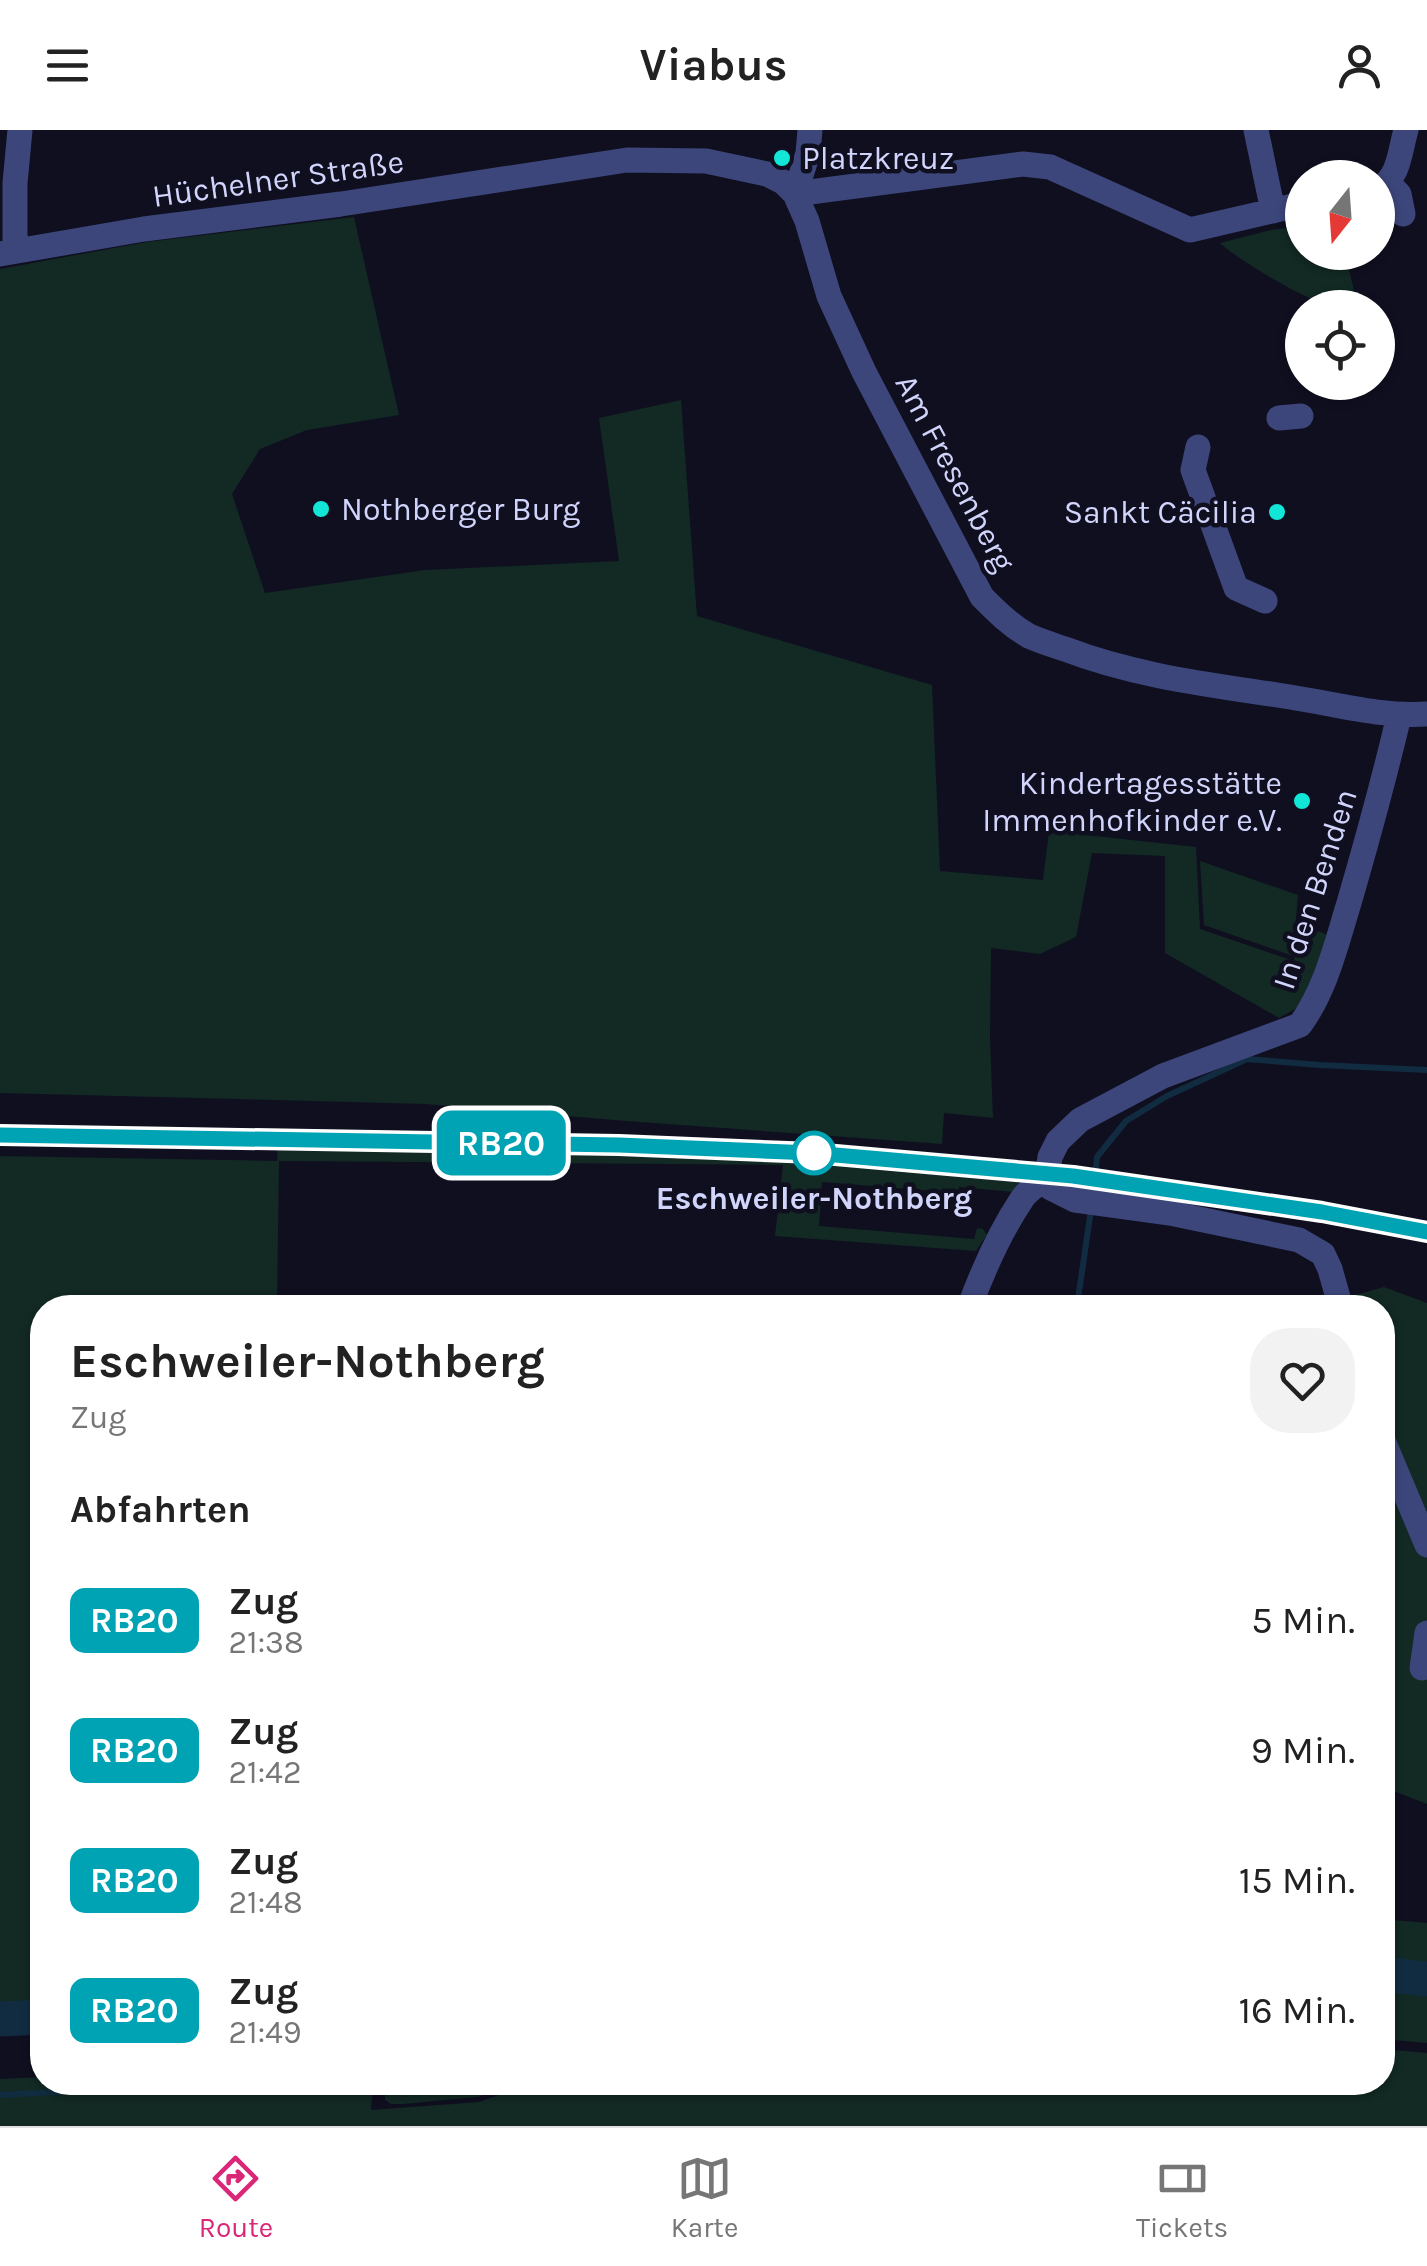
<!DOCTYPE html>
<html lang="de">
<meta charset="utf-8">
<style>
body{margin:0;font-family:Karla,sans-serif;background:#f2f2f2;color:#222;height:100vh;display:flex;flex-direction:column;font-size:38px;white-space:nowrap}
*{box-sizing:border-box;margin:0}
p{font-size:32px;color:#767676}
.icon{flex:none;width:55px;height:55px;fill:none;stroke:currentColor;stroke-width:2;stroke-linecap:round;stroke-linejoin:round}
.map{position:relative;flex:1;overflow:hidden}
.panel{position:absolute;left:30px;top:1165px;width:1365px;height:800px;display:flex;flex-direction:column;background:#fff;border-radius:40px;box-shadow:0 2px 8px #0004}
.panel>*{flex:none}
.badge{padding:0 20px;border-radius:15px;font-size:35px;line-height:65px}
.needle{width:65px;rotate:197deg}
.fabs{position:absolute;left:1285px;top:30px;display:grid;gap:20px}
.fabs a{display:grid;place-items:center;width:110px;height:110px;border-radius:50%;background:#fff;box-shadow:0 2px 8px #0004;font-size:50px}
.map>.badge{position:absolute;translate:-50% -50%;box-shadow:0 0 0 5px #fff}
h2{padding:0 40px;font-size:38px;line-height:90px}
.round{display:grid;place-items:center;flex:none;width:105px;height:105px;border-radius:40px;background:#f2f2f2}
.headline{display:flex;align-items:center;justify-content:space-between;height:170px;padding:0 40px}
h1{font-size:48px;font-weight:700;line-height:75px}
ul{padding:0;list-style:none}
li{display:flex;align-items:center;gap:30px;height:130px;padding:0 40px}
li div{flex:1}
li b{display:block;font-size:38px}
li em{font-style:normal}
li .badge{min-width:110px;font-weight:700;text-align:center}
header{display:flex;justify-content:space-between;align-items:center;height:130px;padding:0 40px;background:#fff;font-size:45px;font-weight:700}
.dock{display:flex;justify-content:space-around;align-items:center;height:140px;border-top:2px solid #e0e0e0;background:#fff;font-size:28px;color:#767676}
.dock a{display:grid;justify-items:center;gap:5px}
.dock .current{color:#db2777}
.map>svg:first-child{display:block}
</style>
<header><svg class="icon" aria-label="menu" viewBox="0 0 24 24"><path d="M4 6h16M4 12h16M4 18h16"/></svg>Viabus<svg class="icon" aria-label="person" viewBox="0 0 24 24"><circle cx="12" cy="8" r="4"/><path d="M4 21q1-7 8-7t8 7"/></svg></header>
<div class="map">
<svg width="1427" height="1996" viewBox="0 0 1427 1996">
<rect width="100%" height="100%" fill="#0f0f20"/>
<path fill="#122924" d="M354,87L399,285L307,300L260,319L232,364L265,463L425,440L619,431L599,288L681,270L697,486L932,555L940,741L1043,750L1049,701L1196,717L1200,799L1294,831L1300,800L1313,799L1330,806L1299,877L1279,888L1165,823V726L1092,723L1076,807L1040,824L991,818L990,908L993,988L944,983L942,1014L626,991L426,974L0,963V139L147,112Z
M1302,96V122L1345,123L1356,169C1347,170 1333,174 1324,173C1305,170 1234,127 1220,113L1271,100Z
M1200,731L1298,765L1293,826L1204,795Z
M278,1017L785,1030L1020,1051L1014,1062L959,1057L958,1063L822,1052L819,1096L974,1109L977,1098L983,1099L987,1105L976,1121L775,1106L783,1035L279,1031L277,1177L42,1178V1871L0,1874V1026L277,1031Z
M1384,1157L1427,1173V1674L1383,1657L1382,1178H1320V1175Z
M1382,1789L1427,1793V1913L1383,1909Z
M1383,1919L1427,1923V1996H0V1949L42,1947V1952L373,1953L371,1980L479,1972L536,1952H1382Z
M386,1953V1952L515,1953L478,1967L403,1974H391L385,1970Z"/>
<g fill="none" stroke-linecap="round" stroke-linejoin="round">
<path stroke="#112c41" stroke-width="6" d="M1093,1068L1097,1027L1126,991L1167,966L1247,929L1320,935L1427,940
M1082,1178L1078,1169L1091,1080
M0,1965L247,1952"/>
<path stroke="#112c41" stroke-width="35" d="M1382,1844L1427,1849
M0,1889L42,1887"/>
<path stroke="#3d467b" stroke-width="25" d="M1256,0L1273,81
M1388,53L1399,64L1403,84
M1378,58C1399,50 1400,20 1406,0
M795,64L1023,34L1050,37L1190,100L1302,74
M795,64L808,23L810,0
M15,120V53L20,0
M0,124L144,99L341,74L627,30L706,31L767,44L783,52L795,64L807,91L829,166L864,242L982,467C996,481 1011,496 1029,506C1040,511 1053,515 1065,519C1138,547 1214,555 1290,567C1336,574 1380,587 1427,584
M1279,288L1301,286
M1198,317L1193,340L1236,458L1265,471
M1047,1048L1051,1058L1075,1070L1170,1083L1299,1110L1323,1124L1330,1139L1341,1178
M969,1178C983,1140 1000,1102 1022,1069C1028,1060 1038,1054 1047,1048L1050,1027L1058,1011L1080,990L1163,946L1300,895C1326,859 1336,815 1349,773C1367,711 1384,649 1399,586
M1382,1308L1427,1415
M1422,1538L1427,1503"/>
<defs>
<path id="rail" d="M0,1005L619,1015L813,1023L1073,1047L1322,1083L1427,1102"/>
</defs>
<use href="#rail" stroke="#12e6d6" stroke-width="10"/>
<use href="#rail" stroke="#0f0f20" stroke-width="6" stroke-dasharray="19" stroke-linecap="butt"/>
</g>
<g fill="none" stroke-linecap="round" stroke-linejoin="round">
<defs>
<path id="line" d="M0,1005L619,1015L813,1023L1073,1046L1322,1082L1427,1102"/>
</defs>
<use href="#line" stroke="#fff" stroke-width="22"/>
<use href="#line" stroke="#00a3b4" stroke-width="15"/>
</g>
<g fill="#12e6d6" stroke="#0f0f20" stroke-width="4">
<circle cx="782" cy="28" r="10"/>
<circle cx="321" cy="379" r="10"/>
<circle cx="1277" cy="382" r="10"/>
<circle cx="1302" cy="671" r="10"/>
</g>
<circle fill="#fff" stroke="#00a3b4" stroke-width="5" cx="814" cy="1023" r="20"/>
<g text-anchor="middle" dominant-baseline="central" stroke-width="9" stroke-linejoin="round" paint-order="stroke">
<g font-size="32" fill="#d1d4fb" stroke="#0f0f20" text-anchor="start">
<text x="802" y="28">Platzkreuz</text>
<text x="341" y="379">Nothberger Burg</text>
<text x="1257" y="382" text-anchor="end">Sankt Cäcilia</text>
<text x="1282" y="653" text-anchor="end">Kindertagesstätte<tspan x="1282" dy="37">Immenhofkinder e.V.</tspan></text>
</g>
<g font-size="32" fill="#d1d4fb" stroke="#0f0f20">
<text transform="translate(278 49) rotate(-8)">Hüchelner Straße</text>
<text transform="translate(955 343) rotate(62)">Am Fresenberg</text>
<text transform="translate(1315 759) rotate(-72)">In den Benden</text>
</g>
<g font-size="32" font-weight="bold" fill="#d1d4fb" stroke="#0f0f20">
<text x="814" y="1068">Eschweiler-Nothberg</text>
</g>
</g>
</svg>
<div class="fabs">
<a><svg class="needle" viewBox="-14 -14 28 28"><path d="M0-13l5 13h-10z" fill="#e53935"/><path d="M0 13l5-13h-10z" fill="#767676"/></svg></a>
<a><svg class="icon" aria-label="locate" viewBox="0 0 24 24"><circle cx="12" cy="12" r="6"/><path d="M12 2v4M12 18v4M2 12h4M18 12h4"/></svg></a>
</div>
<b class="badge" style="left:501px;top:1013px;background:#00a3b4;color:#fff">RB20</b>
<section class="panel">
<div class="headline"><div><h1>Eschweiler-Nothberg</h1><p>Zug</p></div><a class="round"><svg class="icon" aria-label="heart" viewBox="0 0 24 24"><path d="M12 20l-8-8c-3-5 5-10 8-4 3-6 11-1 8 4z"/></svg></a></div>
<h2>Abfahrten</h2>
<ul>
<li><span class="badge" style="background:#00a3b4;color:#fff">RB20</span><div><b>Zug</b><p>21:38</p></div><em>5 Min.</em></li>
<li><span class="badge" style="background:#00a3b4;color:#fff">RB20</span><div><b>Zug</b><p>21:42</p></div><em>9 Min.</em></li>
<li><span class="badge" style="background:#00a3b4;color:#fff">RB20</span><div><b>Zug</b><p>21:48</p></div><em>15 Min.</em></li>
<li><span class="badge" style="background:#00a3b4;color:#fff">RB20</span><div><b>Zug</b><p>21:49</p></div><em>16 Min.</em></li>
</ul>
</section>
</div>
<nav class="dock">
<a class="current"><svg class="icon" aria-label="directions" viewBox="0 0 24 24"><path d="M12 3l9 9-9 9-9-9zM9 14v-3h6M13 9l2 2-2 2"/></svg>Route</a>
<a><svg class="icon" aria-label="map" viewBox="0 0 24 24"><path d="M3 6l6-2 6 2 6-2v14l-6 2-6-2-6 2zM9 4v14M15 6v14"/></svg>Karte</a>
<a><svg class="icon" aria-label="tickets" viewBox="0 0 24 24"><path d="M3 7h18v10H3zM15 7v10"/></svg>Tickets</a>
</nav>
